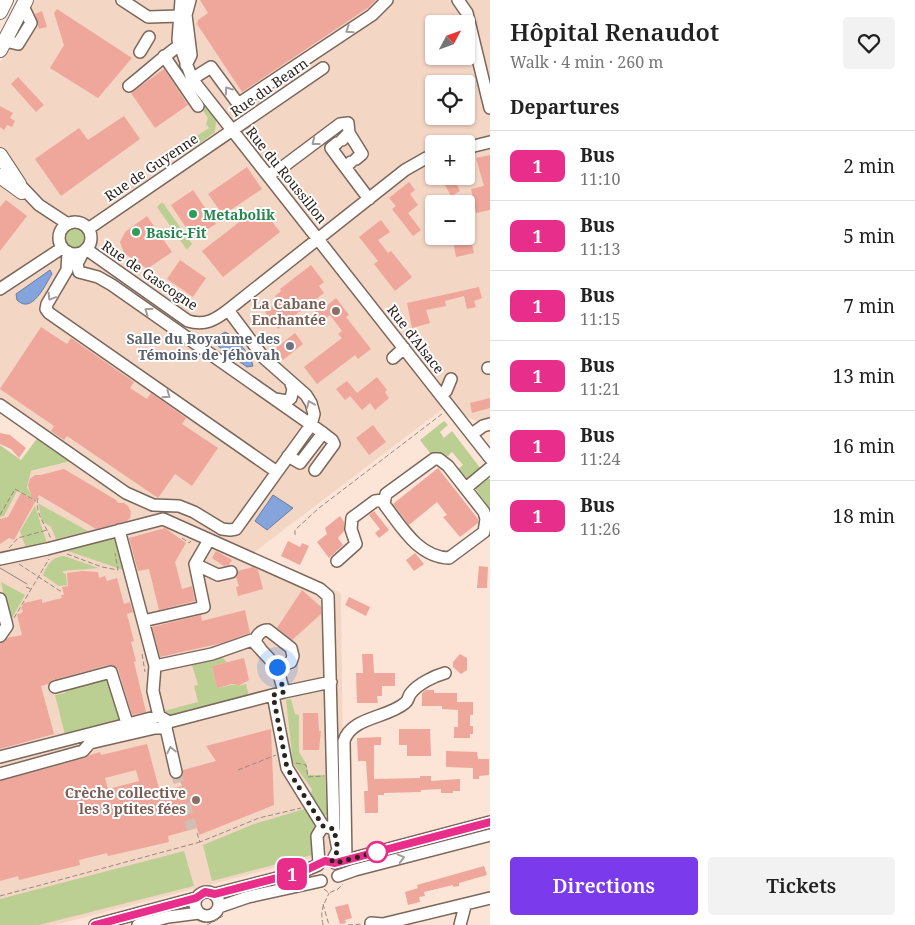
<!DOCTYPE html>
<meta charset="utf-8">
<style>
body{margin:0;font-family:"Noto Serif",serif;background:#f2f2f2;color:#222;height:100vh;display:flex;flex-direction:column;font-size:19px;white-space:nowrap}
*{box-sizing:border-box;margin:0}
p{font-size:16px;color:#767676}
.icon{flex:none;width:28px;height:28px;fill:none;stroke:currentColor;stroke-width:2;stroke-linecap:round;stroke-linejoin:round}
.map{position:relative;flex:1;overflow:hidden}
.side{display:flex;flex-direction:column;background:#fff;width:425px}
.side>*{flex:none}
.badge{padding:0 10px;border-radius:8px;font-size:18px;line-height:32px}
.needle{width:32px;rotate:49deg}
.buttons{position:absolute;left:425px;top:15px;display:grid;gap:10px}
.buttons a{display:grid;place-items:center;width:50px;height:50px;border-radius:5px;background:#fff;box-shadow:0 1px 4px #0004;font-size:25px}
.you{position:absolute;width:25px;height:25px;margin:-12px;border:4px solid #fff;border-radius:50%;background:#1a73e8;box-shadow:0 0 0 8px #1a73e833}
.map>.badge{position:absolute;translate:-50% -50%;box-shadow:0 0 0 2px #fff}
h2{padding:0 20px;font-size:19px;line-height:45px}
.round{display:grid;place-items:center;flex:none;width:52px;height:52px;border-radius:5px;background:#f2f2f2}
.overview{display:flex;align-items:center;justify-content:space-between;height:85px;padding:0 20px}
h1{font-size:24px;font-weight:600;line-height:38px}
.primary-button{display:flex;gap:10px;margin-top:auto;padding:10px 20px}
.primary-button a{flex:1;height:58px;border-radius:5px;background:#7c3aed;color:#fff;font-size:20px;font-weight:600;line-height:58px;text-align:center}
.primary-button a+a{background:#f2f2f2;color:#222}
ul{padding:0;list-style:none}
li{display:flex;align-items:center;gap:15px;height:70px;padding:0 20px;border-top:1px solid #e0e0e0}
li div{flex:1}
li b{display:block;font-size:19px}
li em{font-style:normal}
li .badge{min-width:55px;font-weight:700;text-align:center}
main{display:flex;flex:1;min-height:0}
.map>svg:first-child{display:block}
</style>
<main>
<div class="map">
<svg width="490" height="925" viewBox="0 0 490 925">
<rect width="100%" height="100%" fill="#fce5d7"/>
<path fill="#f4d6c5" fill-rule="evenodd" d="M35,0H490V426L464,416L453,401L252,554L341,593L344,850L55,925H0V480L72,461L0,409V63ZM434,24H466V56H434ZM434,84H466V116H434ZM434,144H466V176H434ZM434,204H466V236H434Z"/>
<path fill="#bccf92" d="M202,105H205L216,120L215,132L184,155L178,148L209,128L206,124L208,118L202,109Z
M161,203H163L192,244L187,250L157,207Z
M65 238a10 10 0 1 1 20 0a10 10 0 1 1-20 0Z
M444,421L448,425L440,432L444,438L452,431L481,469L470,478H466L458,469L463,465L452,452L448,456L430,453L420,440Z
M38,437L71,461L31,471L27,487L34,500L17,491L4,516L0,517V445L21,460Z
M487,476L490,480V509L475,488Z
M38,503L41,505L88,531L56,539L51,527L42,521Z
M35,506L47,543L26,548L20,531Z
M115,537L126,571L65,550Z
M64,556L99,568L63,571V573L66,574L67,585L59,586L43,575C48,565 51,557 64,556Z
M1,582L25,595L12,618L8,615Z
M217,653L227,662L212,666L217,688L237,684L238,686L246,684L249,697L175,717L164,711L198,702L194,686L198,685L192,665L198,663L197,658Z
M108,678L122,720L65,735L55,695L65,693L66,689Z
M291,699L295,714L299,715V752L307,765L308,775H325L327,815L321,817L310,800L312,789L293,763L286,700Z
M308,808L316,823L311,839L312,855L212,881L203,845L254,824Z
M184,851L194,886L39,925H0V899Z"/>
<path fill="#84a4db" stroke="#697da2" d="M50,270L52,274C45,285 32,315 17,300L16,294Z
M225,332C235,336 251,355 253,366L247,367L218,346L215,341L217,337Z
M273,495L293,508L267,530L255,521Z"/>
<path fill="#efa69b" fill-rule="evenodd" d="M200,0H376L369,7L242,92L197,24L198,20L208,13Z
M57,9L132,58L98,98L50,68L64,45L54,13Z
M42,11L47,27L39,29L35,14Z
M164,69L188,105L155,128L131,93Z
M18,77L44,105L36,112L11,84Z
M0,106L13,113L10,118L15,121L12,127L7,125L4,130L0,127Z
M124,116L140,139L61,196L35,159L79,128L88,140Z
M490,155V210L476,213L471,189L484,186L476,158Z
M247,167L262,189L223,215L208,194Z
M445,176H453L460,191L451,196L441,178Z
M409,182L415,190L410,194L418,205L408,213L421,230L413,236L392,209L396,206L389,198Z
M193,190L216,224L193,238L171,205Z
M6,200L27,216L0,251V207Z
M260,206L280,232L223,277L202,251Z
M147,216L172,252L147,269L124,253L120,242L125,232Z
M381,220L390,232L378,240L388,253L391,251L412,277L395,291L374,264L378,261L359,237Z
M452,236H470L474,253L456,257Z
M180,260L206,278L193,297L167,279Z
M311,265L324,282L319,286L324,293L316,299L324,308L336,298L349,315L346,317L371,349L358,359L355,355L317,384L304,367L342,338L338,334L342,331L330,315L323,321L309,304L278,329L265,312L279,301L275,296L281,291L280,289Z
M479,287L482,298L474,301L476,307L467,309L464,296L445,301L446,306L426,310L430,323L412,328L407,303Z
M41,327L67,344L71,338L134,382L130,388L147,399L151,393L186,418L182,424L218,448L192,486L175,474L158,498L67,436L64,440L51,431L54,426L0,389Z
M295,333L303,344L283,360L276,348Z
M377,377L387,390L385,392L389,398L375,410L370,403L362,410L350,396L345,400L336,389L347,381L357,393Z
M490,398V408L472,413L470,403Z
M373,425L386,442L369,455L356,438Z
M0,433L10,435L26,448L19,458L11,449L0,444Z
M438,468L478,519V523L460,537L443,517L447,515L437,502L409,525L393,504Z
M64,469L116,500L118,503H124L128,506L131,512L130,518L127,521L96,529L39,495L14,540L9,538L0,544V519L8,517L21,493L33,500L28,486L30,479L35,475H41Z
M374,511L389,530L379,538L375,533L380,529L369,515Z
M340,516L344,522V531L338,538L343,545L329,558L317,542L327,534L325,528Z
M165,528L186,543L175,562L182,589L192,586L195,601L159,610L149,569L138,571L129,538Z
M288,541L300,547L302,543L309,546L300,565L281,556Z
M216,551L232,560L229,565L224,566L212,558Z
M415,553L424,564L414,571L406,560Z
M479,566L488,567L487,588H477Z
M253,567L258,570L263,589L238,596L236,587L239,586L236,577L238,571Z
M82,571L98,572L99,578L105,576L107,581L117,578L124,604L130,602L133,612L127,614L134,641L131,642L136,661L134,662L146,712L132,715L118,669L113,665H109L53,680L48,684L41,686L54,734L0,749V643L7,638L22,635L17,615L23,612L21,608L24,603L42,599V603L62,598L61,595H64L62,587L68,586L67,573Z
M302,590L321,607V614L292,640L277,628Z
M349,597L370,607L366,616L345,605Z
M245,610L250,633L222,643L160,657L152,627L201,615L202,621Z
M362,654H373L374,673H395V686H382V696H377L378,703H357L356,673H363Z
M460,654L467,658V670L461,674L453,667V662Z
M244,658L249,680L238,686L237,684H232L217,688L212,666Z
M426,690H434V693H457V702H473V715H470V726H473V734H470V738H454V727H458V710L442,709V706H422V693Z
M303,713H318L319,731H321L319,750H303Z
M271,729L274,805L199,835L197,828L168,836L169,842L108,856L107,853L79,860L80,865L19,880L18,876L0,881V781L85,758L90,755L100,752L101,755L147,744L160,792L182,786L179,778L183,775V770L216,761L206,746ZM136,770L139,781L108,789L105,778Z
M399,729H430L431,756H407V745H399Z
M381,737V745H374V779L420,778V776H431V781L460,779V791H453V793H441V789L421,790V792L384,793V795H378V813H365L364,791H368L366,761H358L357,738Z
M446,751L477,752L478,759H489V775L479,776V779H473V768L446,767Z
M484,866L487,875L459,883V886L453,887V885L424,892L425,896L419,897L420,902L408,905L405,892L418,888L417,885Z
M348,904L352,918L345,920L346,923L340,924L335,907Z"/>
<g fill="none" stroke-linecap="round" stroke-linejoin="round">
<path stroke="#d2beb2" stroke-width="11" stroke-dasharray="11 5.5" stroke-linecap="butt" d="M176,772L192,829"/>
<defs>
<path id="minor" d="M122,0L148,17L180,16
M181,0L178,40L192,79L490,458
M458,0L467,13L490,108
M5,41L18,44L31,23L23,6
M140,52L149,37
M164,56L198,106
M186,65L191,55L186,15L190,0
M192,79L211,67L236,101L241,102L372,15L387,0
M129,86C146,73 161,58 180,45
M349,133L362,154L356,159
M337,143L331,148L345,167
M466,148L490,142
M351,162L345,167L369,199
M268,175L284,166L340,124L348,123L349,133L342,140
M19,184L39,205L68,224
M59 238a16 16 0 1 1 32 0a16 16 0 1 1-32 0Z
M88,229L323,68
M86,249L188,321C205,326 215,320 228,310L405,170L426,158L434,156
M68,252L67,270L47,304L46,309L49,313L277,472L311,425L314,414L311,403L306,395L264,358L228,310
M83,252L77,264L79,272L98,277L112,285L323,433L300,463L288,456
M0,289L62,248
M393,358L404,348
M488,368H490
M441,395L446,391L451,379
M275,399L287,401L291,398L293,389L290,381
M0,405L126,493L153,505L179,506L194,512L222,529L230,530L236,529L277,472
M472,434L483,426L490,424
M434,459H439L448,466L484,512L486,519L484,532L449,558C418,557 401,526 384,504L386,494Z
M315,470L334,444L332,440L323,433
M466,488L490,468
M119,530L155,666L153,691L159,716
M0,559L47,549L163,519L320,589L328,596L334,829
M337,561L356,544L351,529L352,518L375,501L383,500
M195,564L218,575L231,572
M0,599L7,626L0,636
M143,621L204,607L195,564L209,540
M260,648L256,643C255,636 261,630 268,630L291,648L293,656L291,662L277,667
M155,666L212,654L252,640L277,667L284,692
M55,687L111,672L127,723
M273,695L287,768L323,826
M168,722L166,728L176,772
M0,757L159,716L169,722L173,721L284,692L331,682
M0,774L83,751L90,743L155,728H166
M346,860L344,741C351,717 388,718 405,703C409,700 408,696 411,693C418,684 434,676 445,673
M319,863L317,836L323,826L334,829L338,850L332,861
M335,863L490,822
M338,876L355,870L490,835
M195 904a12 12 0 1 1 24 0a12 12 0 1 1-24 0Z
M215,894L304,871L318,865
M219,907L248,897L321,881
M371,923L383,924L490,898
M95,925L196,898
M138,925L168,917L199,913
M460,925L465,906"/>
<path id="major" d="M0,12L6,0
M0,50L26,0
M0,155L19,184
M0,176L22,192"/>
</defs>
<use href="#minor" stroke="#7b675b" stroke-width="14"/>
<use href="#major" stroke="#7b675b" stroke-width="16"/>
<path stroke="#98887f" stroke-width="1" stroke-dasharray="5 2.5" stroke-linecap="butt" d="M38,498C34,513 46,525 51,539
M0,515L15,489L36,501
M295,535V530L319,508L442,414
M182,538L189,543L191,541
M9,548L18,538L47,530
M67,554L102,567L118,570L115,553
M19,564L60,591L63,590
M26,587L31,589
M14,618L49,559
M142,654L145,672
M296,763L306,765L308,777L324,776
M238,770L276,755
M197,833L200,842L259,818L301,808
M324,889L329,893L338,889L343,884
M0,896L200,842
M323,904L329,925
M207,925L223,916
M323,925C320,909 323,907 329,893
M348,925L362,924"/>
<use href="#minor" stroke="#fff" stroke-width="11"/>
<use href="#major" stroke="#fff" stroke-width="14"/>
<path stroke="#928279" stroke-width="1" d="M0,568L27,584"/>
</g>
<defs><path id="oneway-chevron" d="M-2-3.5L2.5 0L-2 3.5" fill="none" stroke-width="1.6" stroke-linecap="round" stroke-linejoin="round" transform="scale(1.25)"/></defs>
<g stroke="#9f9c99">
<use href="#oneway-chevron" transform="translate(349 30) rotate(146)"/>
<use href="#oneway-chevron" transform="translate(228 90) rotate(-125)"/>
<use href="#oneway-chevron" transform="translate(315 142) rotate(142)"/>
<use href="#oneway-chevron" transform="translate(51 297) rotate(121)"/>
<use href="#oneway-chevron" transform="translate(148 311) rotate(-145)"/>
<use href="#oneway-chevron" transform="translate(167 395) rotate(34)"/>
<use href="#oneway-chevron" transform="translate(310 404) rotate(-113)"/>
<use href="#oneway-chevron" transform="translate(171 750) rotate(-102)"/>
<use href="#oneway-chevron" transform="translate(401 858) rotate(-15)"/>
</g>
<g fill="none" stroke-linecap="round" stroke-linejoin="round">
<defs>
<path id="line" d="M95,925L196,898L205,892L215,894L304,871L325,861L335,863L490,822"/>
</defs>
<use href="#line" stroke="#fff" stroke-width="11"/>
<use href="#line" stroke="#e92d8b" stroke-width="8"/>
<path stroke="#2a221d" stroke-width="5" stroke-dasharray="0 9" d="M277,667L284,692L273,695L287,768L323,826L334,829L338,850L332,861L335,863L377,852"/>
</g>
<g fill="#2e9e5b" stroke="#fff" stroke-width="2">
<circle cx="193" cy="214" r="5"/>
<circle cx="136" cy="232" r="5"/>
</g>
<g fill="#8d6e63" stroke="#fff" stroke-width="2">
<circle cx="336" cy="311" r="5"/>
<circle cx="196" cy="800" r="5"/>
</g>
<circle fill="#6b7280" stroke="#fff" stroke-width="2" cx="290" cy="346" r="5"/>
<circle fill="#fff" stroke="#e92d8b" stroke-width="2.5" cx="377" cy="852" r="10"/>
<g text-anchor="middle" dominant-baseline="central" stroke-width="4" stroke-linejoin="round" paint-order="stroke">
<g font-size="14" fill="#2a221d" stroke="#fff">
<text transform="translate(269 87) rotate(-35)">Rue du Bearn</text>
<text transform="translate(151 167) rotate(-34)">Rue de Guyenne</text>
<text transform="translate(287 175) rotate(51)">Rue du Roussillon</text>
<text transform="translate(150 275) rotate(34)">Rue de Gascogne</text>
<text transform="translate(416 339) rotate(52)">Rue d'Alsace</text>
</g>
<g font-size="14" font-weight="bold" fill="#27864d" stroke="#fff" text-anchor="start">
<text x="203" y="214">Metabolik</text>
<text x="146" y="232">Basic-Fit</text>
</g>
<g font-size="14" font-weight="bold" fill="#785e54" stroke="#fff" text-anchor="end">
<text x="326" y="303">La Cabane<tspan x="326" dy="16">Enchantée</tspan></text>
<text x="186" y="792">Crèche collective<tspan x="186" dy="16">les 3 ptites fées</tspan></text>
</g>
<g font-size="14" font-weight="bold" fill="#5b616d" stroke="#fff" text-anchor="end">
<text x="280" y="338">Salle du Royaume des<tspan x="280" dy="16">Témoins de Jéhovah</tspan></text>
</g>
</g>
</svg>
<div class="buttons">
<a><svg class="needle" viewBox="-14 -14 28 28"><path d="M0-13l5 13h-10z" fill="#e53935"/><path d="M0 13l5-13h-10z" fill="#767676"/></svg></a>
<a><svg class="icon" aria-label="locate" viewBox="0 0 24 24"><circle cx="12" cy="12" r="6"/><path d="M12 2v4M12 18v4M2 12h4M18 12h4"/></svg></a>
<a>+</a>
<a>−</a>
</div>
<div class="you" style="left:277px;top:667px"></div>
<b class="badge" style="left:292px;top:874px;background:#e92d8b;color:#fff">1</b>
</div>
<section class="side">
<div class="overview"><div><h1>Hôpital Renaudot</h1><p>Walk · 4 min · 260 m</p></div><a class="round"><svg class="icon" aria-label="heart" viewBox="0 0 24 24"><path d="M12 20l-8-8c-3-5 5-10 8-4 3-6 11-1 8 4z"/></svg></a></div>
<h2>Departures</h2>
<ul>
<li><span class="badge" style="background:#e92d8b;color:#fff">1</span><div><b>Bus</b><p>11:10</p></div><em>2 min</em></li>
<li><span class="badge" style="background:#e82e8b;color:#fff">1</span><div><b>Bus</b><p>11:13</p></div><em>5 min</em></li>
<li><span class="badge" style="background:#e92d8b;color:#fff">1</span><div><b>Bus</b><p>11:15</p></div><em>7 min</em></li>
<li><span class="badge" style="background:#e82e8b;color:#fff">1</span><div><b>Bus</b><p>11:21</p></div><em>13 min</em></li>
<li><span class="badge" style="background:#e92d8b;color:#fff">1</span><div><b>Bus</b><p>11:24</p></div><em>16 min</em></li>
<li><span class="badge" style="background:#e82e8b;color:#fff">1</span><div><b>Bus</b><p>11:26</p></div><em>18 min</em></li>
</ul>
<div class="primary-button"><a>Directions</a><a>Tickets</a></div>
</section>
</main>
